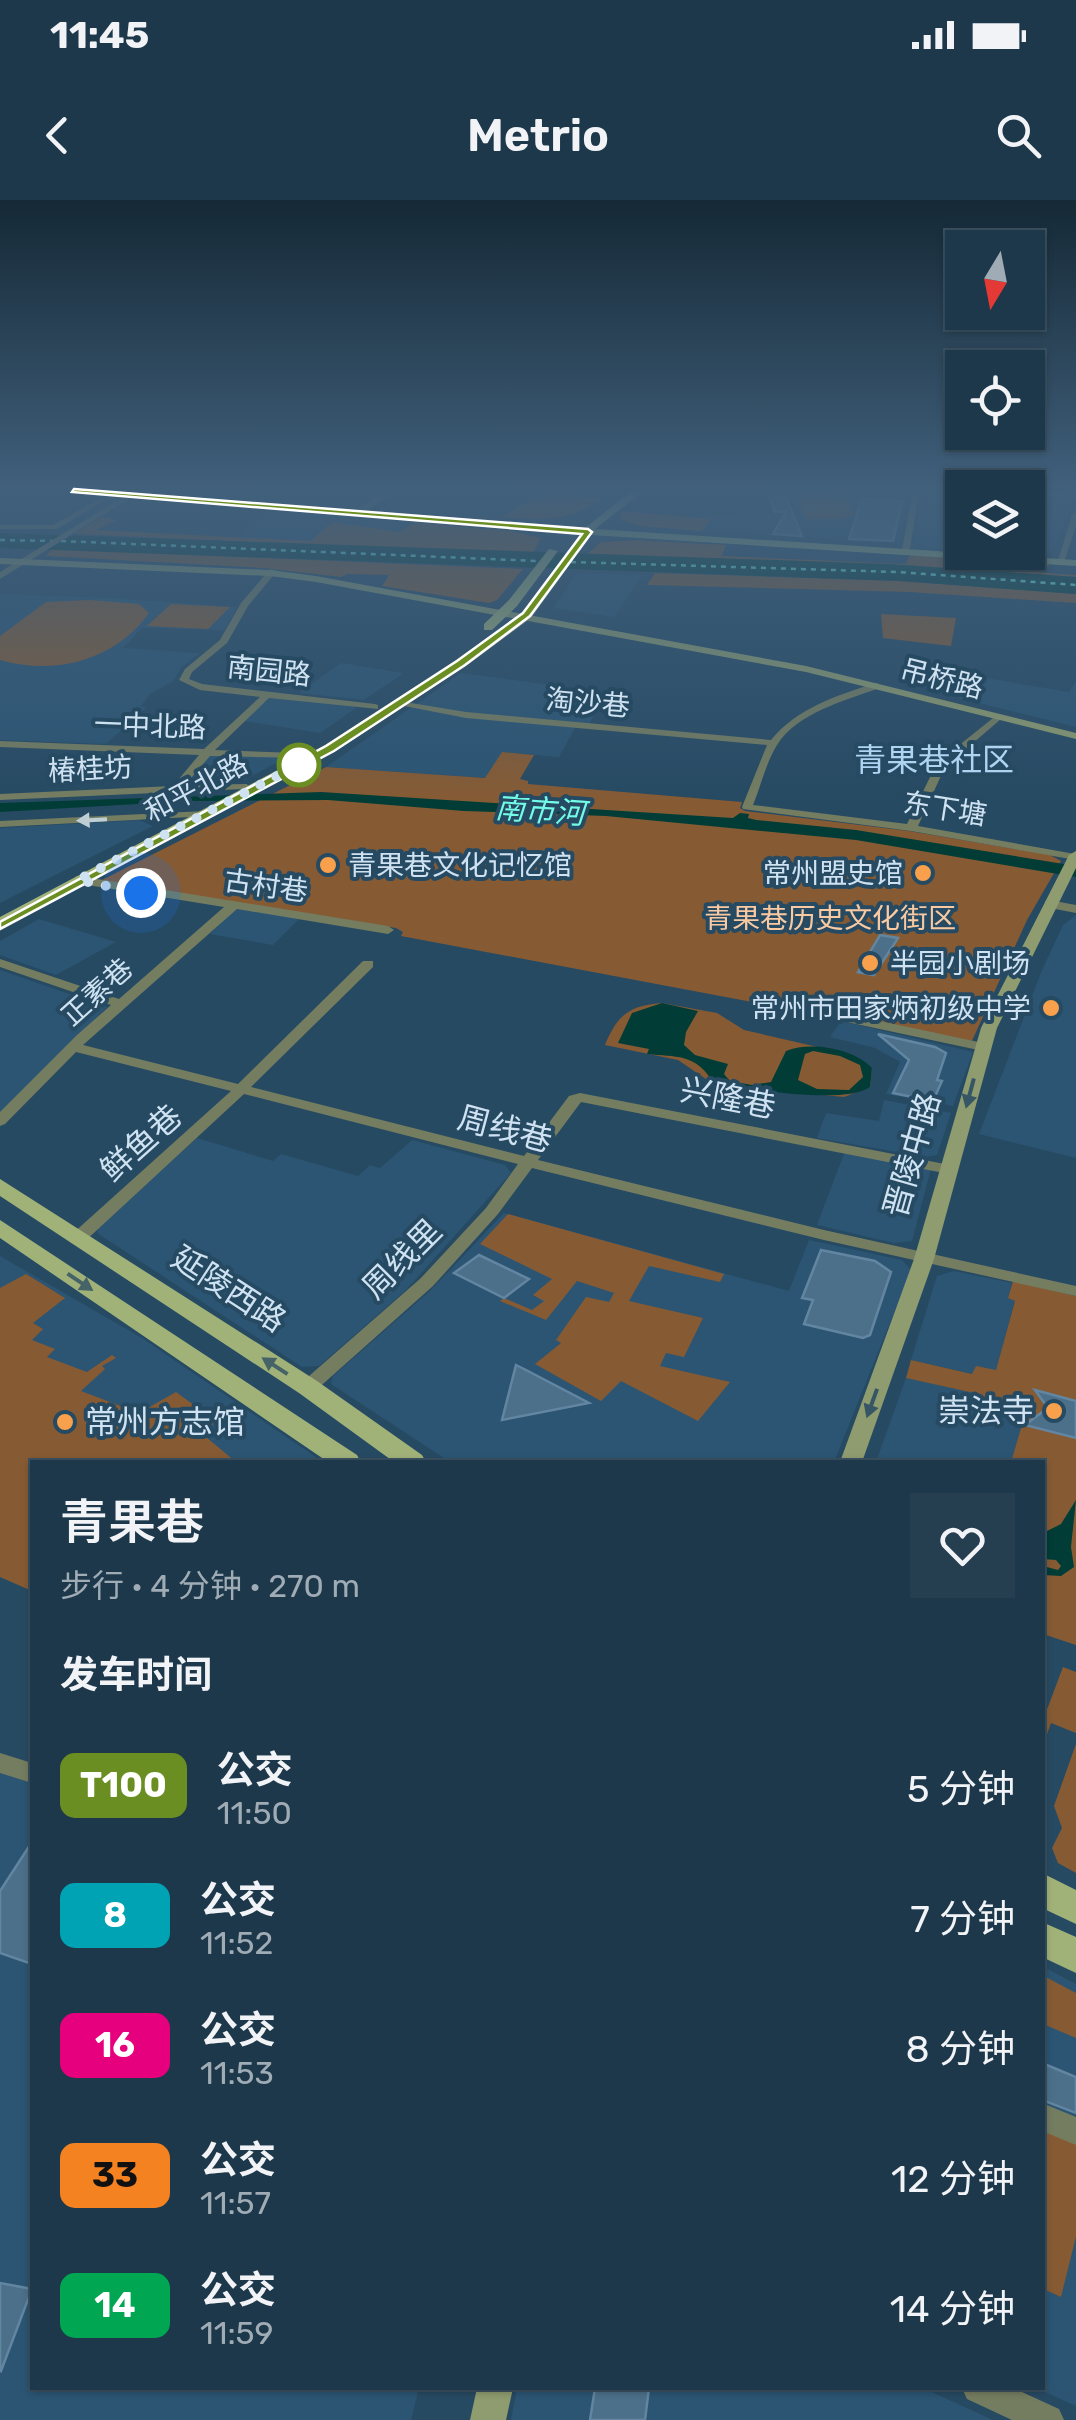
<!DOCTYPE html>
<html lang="zh">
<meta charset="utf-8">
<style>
body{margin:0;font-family:Rubik,"Noto Sans SC",sans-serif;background:#253f51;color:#f1f3f6;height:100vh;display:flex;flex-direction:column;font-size:38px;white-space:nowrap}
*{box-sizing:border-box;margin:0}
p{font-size:32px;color:#a0acb5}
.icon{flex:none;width:55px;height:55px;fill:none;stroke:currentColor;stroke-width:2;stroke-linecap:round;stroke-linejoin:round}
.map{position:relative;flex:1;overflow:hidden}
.drawer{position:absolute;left:30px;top:1260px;width:1015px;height:930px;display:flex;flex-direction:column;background:#1d384a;border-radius:0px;box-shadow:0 2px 8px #0004,0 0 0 2px #3b5262}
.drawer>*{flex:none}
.badge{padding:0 20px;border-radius:15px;font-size:35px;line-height:65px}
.needle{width:65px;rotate:190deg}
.tools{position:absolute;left:945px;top:30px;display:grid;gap:20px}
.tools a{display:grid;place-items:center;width:100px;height:100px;border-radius:0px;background:#1d384a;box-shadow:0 2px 8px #0004,0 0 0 2px #3b5262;font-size:50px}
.you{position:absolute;width:50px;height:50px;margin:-25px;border:8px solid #fff;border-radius:50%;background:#1a73e8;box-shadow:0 0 0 15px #1a73e833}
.map>.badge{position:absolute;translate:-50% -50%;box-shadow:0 0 0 5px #fff}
h2{padding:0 30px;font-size:38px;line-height:90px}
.round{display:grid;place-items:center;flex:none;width:105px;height:105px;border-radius:0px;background:#253f51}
.overview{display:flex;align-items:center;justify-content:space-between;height:170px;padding:0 30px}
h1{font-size:48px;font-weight:600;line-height:75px}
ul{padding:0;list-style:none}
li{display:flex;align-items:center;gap:30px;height:130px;padding:0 30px}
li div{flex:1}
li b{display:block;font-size:38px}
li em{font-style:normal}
li .badge{min-width:110px;font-weight:700;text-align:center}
.status{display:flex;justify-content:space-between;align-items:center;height:70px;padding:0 50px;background:#1d384a;direction:ltr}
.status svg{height:28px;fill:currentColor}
header{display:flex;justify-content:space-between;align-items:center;height:130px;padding:0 30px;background:#1d384a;font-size:45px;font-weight:600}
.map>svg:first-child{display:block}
</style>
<div class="status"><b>11:45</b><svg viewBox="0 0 49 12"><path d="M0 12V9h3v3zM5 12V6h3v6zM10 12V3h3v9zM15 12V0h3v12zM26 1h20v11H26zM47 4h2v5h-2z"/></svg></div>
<header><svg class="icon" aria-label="back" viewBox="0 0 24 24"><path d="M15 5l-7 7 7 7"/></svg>Metrio<svg class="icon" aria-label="search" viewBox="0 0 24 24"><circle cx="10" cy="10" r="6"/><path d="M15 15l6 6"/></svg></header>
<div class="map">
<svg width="1076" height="2220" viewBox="0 0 1076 2220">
<rect width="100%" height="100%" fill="#274a63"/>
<path fill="#2b5573" d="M791,291H908L899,342L702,331L710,319L700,318L702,315L796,313Z
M923,291H962V350L930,348L915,342Z
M1028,293L1074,301L1051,353H1003L1028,352Z
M274,308L343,314L415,322L399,332L354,328L312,341L238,338Z
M576,373L643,375L614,417L554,408Z
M0,394L109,398L237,407L225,430L142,428L123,448L200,453L182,467L172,482L150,494L141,506L146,508L106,544L0,540Z
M341,463L403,473H404L364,500L299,493Z
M461,473L604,492L589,525L577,524L559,557L502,552L486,578L326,567Z
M987,478L1069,492L1076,481V527L958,498L986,483Z
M272,495L354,506L356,508L320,533L244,521Z
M211,552L282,556L285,558L245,580L192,583L187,578Z
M139,620L153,626L0,703V628Z
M236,708L300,718L273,745L210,734Z
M1076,715V958L979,934L1042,770L1063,725Z
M39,719L116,742L56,775L0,755V741Z
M0,770L107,807L0,915Z
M841,821L973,852L953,906L886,894L900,862L875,848L830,837Z
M884,900L951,913L937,955L926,957L817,938L826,913L879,921Z
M197,938L273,961L281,954L358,976L370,965L380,968L412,940L505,965L511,973L406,1090L319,1166L302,1167L97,1033L99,1025Z
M845,951L931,969L912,1041L894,1043L817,1025Z
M504,1013L789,1091L809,1040L902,1060L911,1070L834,1262H450L331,1184L333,1176L431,1090Z
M0,1056L142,1138L323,1262H235L77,1191L27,1139L0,1092Z
M954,1071L1012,1083L1008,1098L1015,1100L996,1170L973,1174L911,1160L937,1076Z
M906,1178L984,1195L983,1201L1026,1211L1011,1262H876Z
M0,1563L32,1573V2188H419L411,2220H0Z
M1042,1766L1076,1784V1924L1043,1910Z
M1076,2037V2206L1036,2188H1042L1043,2089L1061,2097Z
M517,2188H923L993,2220H511Z"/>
<path fill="#865b34" d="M794,291L841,293L855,314L841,319H806Z
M546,292L601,299C568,323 539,320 500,317Z
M621,311L711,319L702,331L640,326L621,320Z
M102,317L117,320L96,330L311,341L332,322L399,332L415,322L511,331L541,338L532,354L74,334Z
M637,340L726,345L722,356L906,364L910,355L1049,363V367L965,361L963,367L1076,375V377L888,364L585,356L601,342Z
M52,349L523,369L497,400L489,403L382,386L389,375L348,374L341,377L264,368L46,356Z
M655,373L900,381L1076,394V403L910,392L647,385Z
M89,400L139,404L149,413C115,460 56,476 0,460V436L46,402Z
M171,404L230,407L208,429L147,426Z
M881,414L956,418L951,446L883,438Z
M502,552L534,555L520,579L528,581V584L742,602L740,608L745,611L909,631L1050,655L1061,661L1027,720L971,843L401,736L403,732L396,728L98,682L326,567L485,578Z
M662,803L717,813L744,830L844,853L872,868L870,887L844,897L745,887L706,879L678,860L605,845C618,814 629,806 662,803Z
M508,1014L724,1074L720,1082L649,1066L629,1101L703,1118L684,1157L666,1153L660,1166L730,1182L698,1221L621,1181L601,1201L535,1164L561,1143L556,1140L586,1097L609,1102L614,1093L577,1081L546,1120L500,1101L504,1098L532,1110L544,1101L533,1095L552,1079L480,1044Z
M26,1074L65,1098L33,1123L43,1129L32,1140L55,1149L47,1157L87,1172L112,1155L116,1158L102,1166L105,1169L81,1191L139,1213L176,1192L217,1222L200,1232L236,1262H32V1391L0,1377V1088Z
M1013,1081L1076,1096V1445L1043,1434L1042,1262H1011L1026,1211L982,1200L983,1195L906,1178L911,1160L972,1174L976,1166L996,1170L1015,1101L1008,1098Z
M1063,1467L1076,1472V1533L1051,1523L1043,1546V1520Z
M1076,1544V1673L1058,1663L1052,1648L1062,1628L1054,1606Z
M1042,1775L1076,1793V1838L1043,1824Z
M1042,1926L1076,1937V2037L1061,2097L1043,2089Z"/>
<path fill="#013d36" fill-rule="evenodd" d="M0,333L888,364L1076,377V394L900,381L0,348Z
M321,592L733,618L740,613L749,614L748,618L756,620L856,630L1076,666V677L856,640L606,616L464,611L328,600L189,601L0,612V603Z
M662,803L698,811L686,832L684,845L695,855L728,864L724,874L730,881L752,885L771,882L786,851C810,841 853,848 872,868L870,887C847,905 739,890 711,879C694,854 677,857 647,854L649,849L618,843L632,813ZM813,851L840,856L860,865L863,877L849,890L817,889L798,880L805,854Z
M1076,1300L1071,1347L1074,1367L1061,1376L1043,1375V1366L1058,1370L1061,1366L1056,1360L1043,1359V1333L1061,1324Z"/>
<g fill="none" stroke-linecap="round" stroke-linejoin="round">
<path stroke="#72fce7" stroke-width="2.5" stroke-dasharray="5 5" stroke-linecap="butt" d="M0,340L53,341
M61,341L538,361
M571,362L898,372L1076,385"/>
</g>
<path fill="#4c708a" stroke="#6286a2" stroke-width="2.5" d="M769,297H786L802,336L773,334L786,312H775Z
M862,299L902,301L893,341L849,339Z
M880,735L898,738L874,775L858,772Z
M878,834L935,847L946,853L937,880L942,881L933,901L893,893L909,860Z
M821,1050L875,1061L891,1072L870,1135L863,1138L804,1124L813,1100L802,1098Z
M479,1055L529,1079L504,1098L454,1073Z
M516,1165L526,1170L589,1203L502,1220Z
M1035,1190L1076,1201V1238L1025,1225L1045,1210L1051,1212Z
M32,1642V1764L0,1753V1691Z
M1042,1863L1076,1877V1913L1042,1900Z
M0,2083L32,2089L1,2171L0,2170Z
M595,2188H649L645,2220H590Z"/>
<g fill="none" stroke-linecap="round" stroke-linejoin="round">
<path fill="#757d61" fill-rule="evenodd" d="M387,291H394L362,314H356V310Z
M913,291H919L910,349L906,351L902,349Z
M125,292L127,295L102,302L57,329H0V325H53L98,300Z
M1076,313V326L1064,362L1057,364L1072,315Z
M270,369L277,371L248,406L227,443L192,472L189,479L202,484L375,504L378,505V509L269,498L215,550L297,553L301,554V558L210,556L185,585L247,584L248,586L243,589L0,600V594L173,586L199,555L0,547V541L204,549L260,497L200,490L179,480L185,469L220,440L241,403Z
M876,483L879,484V488C845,501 798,512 777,545C766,563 761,585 753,605L907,624L937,563L998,514L1003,517L1001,519L945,567L918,626L1075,654L1076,660L911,631L743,609L742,607L767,545L466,518L394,504L399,501L466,512L771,540C797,508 838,495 876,483Z
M205,611L211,614L209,616L0,627V621Z
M79,676L388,726L394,730L388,734L237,709L83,845L238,884L363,761H373V767L251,887L524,956L569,896L580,893L955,966L957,969L949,974L581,902L538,960L824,1030L1076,1086V1096L824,1040L532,968L498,1014L433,1086L315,1191H301L299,1187L301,1183L421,1078L486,1008L518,964L244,894L83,1043H71L69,1039L71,1035L231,891L76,852L5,924L0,926V912L77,835L111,805L0,767V759L119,799L224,707L75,683V677Z
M1049,700L1076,705V713L1045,707V701Z
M847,814L983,843L990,847L983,851L842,821L840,818Z
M0,1553L32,1563V1583L0,1573Z
M1042,1903L1076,1917V1945L1042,1931Z
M962,2188H1013L1059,2209L1064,2220H1012L967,2199Z"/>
<path fill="#757d61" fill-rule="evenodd" d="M133,291H142L0,379V372Z
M1028,291L1076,294V298L1028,294Z"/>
<path fill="#8e9c6f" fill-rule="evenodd" d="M0,358L270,370L316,376L806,466L1076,533V539L806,472L316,382L270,376L0,364Z
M1076,651V668L997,828L934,1059L862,1262H840L914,1059L981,828L1069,655Z
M477,2188H513L506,2220H470Z"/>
<path fill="#a1b279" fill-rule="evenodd" d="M70,291H110L585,328L632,291H643L595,329L1076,360V366L591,335L531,418L466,466L335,551L0,729V717L325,545L456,460L523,412L581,334Z
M549,349L558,351L517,406L492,430H484V424L509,400Z
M0,979L317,1181L422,1255L426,1262H394L299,1193L0,996Z
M0,1020L357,1255L361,1262H328L0,1038Z
M1042,1673L1076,1690V1724L1042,1708Z
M1042,1722L1076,1737V1773L1042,1757Z"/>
</g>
<defs><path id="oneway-solid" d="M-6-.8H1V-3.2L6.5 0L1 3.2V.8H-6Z" transform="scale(2.5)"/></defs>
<use fill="#bdced4" href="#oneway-solid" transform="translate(92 620) rotate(177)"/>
<g fill="#365665">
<use href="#oneway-solid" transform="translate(970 893) rotate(105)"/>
<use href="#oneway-solid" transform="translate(872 1203) rotate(110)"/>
</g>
<g fill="#466468">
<use href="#oneway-solid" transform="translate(80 1082) rotate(34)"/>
<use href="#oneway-solid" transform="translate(275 1166) rotate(-147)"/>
</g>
<linearGradient id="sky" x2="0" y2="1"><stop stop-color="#152936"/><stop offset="0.48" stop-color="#41607c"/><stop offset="1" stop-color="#41607c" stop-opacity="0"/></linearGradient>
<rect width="1076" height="602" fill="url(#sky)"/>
<path fill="#6b8e23" stroke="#fff" stroke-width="2.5" d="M74,289L588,329L592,332L530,416L465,465L334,551L0,729V722L326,546L457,461L523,413L582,334L72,292Z"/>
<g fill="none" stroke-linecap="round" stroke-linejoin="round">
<path stroke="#cfe2f1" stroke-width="10" stroke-dasharray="0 18" d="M141,693L78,680L304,562L299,565"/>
</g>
<circle fill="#fff" stroke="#6b8e23" stroke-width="5" cx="299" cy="565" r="20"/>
<g fill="#f8a04b" stroke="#274a63" stroke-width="4">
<circle cx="328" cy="665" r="10"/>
<circle cx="923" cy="673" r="10"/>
<circle cx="870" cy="763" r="10"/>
<circle cx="1051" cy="808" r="10"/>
<circle cx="1054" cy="1211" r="10"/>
<circle cx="65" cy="1222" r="10"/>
</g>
<g text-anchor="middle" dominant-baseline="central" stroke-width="8" stroke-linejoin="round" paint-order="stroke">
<g font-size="28" fill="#cfe2f1" stroke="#274a63">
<text transform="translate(269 471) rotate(6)">南园路</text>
<text transform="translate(942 479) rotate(14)">吊桥路</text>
<text transform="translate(588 503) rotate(5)">淘沙巷</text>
<text transform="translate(150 526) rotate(2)">一中北路</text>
<text transform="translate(90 569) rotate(-3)">椿桂坊</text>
<text transform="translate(196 588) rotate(-28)">和平北路</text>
<text transform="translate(945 609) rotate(9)">东下塘</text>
<text transform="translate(266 686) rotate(8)">古村巷</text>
<text transform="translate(97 792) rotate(-42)">正素巷</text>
</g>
<g font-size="28" fill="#cfe2f1" stroke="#274a63" text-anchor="start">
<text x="348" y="665">青果巷文化记忆馆</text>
<text x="903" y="673" text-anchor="end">常州盟史馆</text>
<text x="890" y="763">半园小剧场</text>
<text x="1031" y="808" text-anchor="end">常州市田家炳初级中学</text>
</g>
<g font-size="28" fill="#f9caa2" stroke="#274a63">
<text x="830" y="718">青果巷历史文化街区</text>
</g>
<g font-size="30" font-style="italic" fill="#72fce7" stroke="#274a63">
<text transform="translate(540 611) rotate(4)">南市河</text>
</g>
<g font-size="32" fill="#aed4f2" stroke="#274a63">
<text x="934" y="560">青果巷社区</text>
</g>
<g font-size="32" fill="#cfe2f1" stroke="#274a63">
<text transform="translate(728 898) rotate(11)">兴隆巷</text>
<text transform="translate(505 929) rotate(15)">周线巷</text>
<text transform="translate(141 943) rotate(-42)">鲜鱼巷</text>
<text transform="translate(912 955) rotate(-74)">晋陵中路</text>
<text transform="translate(402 1059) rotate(-45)">周线里</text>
<text transform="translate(229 1089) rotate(33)">延陵西路</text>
</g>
<g font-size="32" fill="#cfe2f1" stroke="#274a63" text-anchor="end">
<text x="1034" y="1211">崇法寺</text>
<text x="85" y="1222" text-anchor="start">常州方志馆</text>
</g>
</g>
</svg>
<div class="tools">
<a><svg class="needle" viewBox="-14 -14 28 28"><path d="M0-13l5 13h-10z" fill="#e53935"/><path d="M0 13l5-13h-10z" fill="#a0acb5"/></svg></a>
<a><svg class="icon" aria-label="locate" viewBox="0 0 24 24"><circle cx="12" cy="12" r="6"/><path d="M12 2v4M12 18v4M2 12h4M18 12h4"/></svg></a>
<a><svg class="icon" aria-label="layers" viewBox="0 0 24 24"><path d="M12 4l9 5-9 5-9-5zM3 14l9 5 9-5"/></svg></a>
</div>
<div class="you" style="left:141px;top:693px"></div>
<section class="drawer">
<div class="overview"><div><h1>青果巷</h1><p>步行 · 4 分钟 · 270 m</p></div><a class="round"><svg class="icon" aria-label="heart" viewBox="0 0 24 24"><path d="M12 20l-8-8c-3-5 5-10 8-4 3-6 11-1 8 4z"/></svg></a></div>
<h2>发车时间</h2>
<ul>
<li><span class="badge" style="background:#6b8e23;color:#fff">T100</span><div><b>公交</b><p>11:50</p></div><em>5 分钟</em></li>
<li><span class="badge" style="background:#00a3b4;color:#fff">8</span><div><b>公交</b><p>11:52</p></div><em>7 分钟</em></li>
<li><span class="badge" style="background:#e6007e;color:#fff">16</span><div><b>公交</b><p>11:53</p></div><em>8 分钟</em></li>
<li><span class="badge" style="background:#f58220;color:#111">33</span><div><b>公交</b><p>11:57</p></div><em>12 分钟</em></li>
<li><span class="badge" style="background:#00a651;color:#fff">14</span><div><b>公交</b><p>11:59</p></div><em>14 分钟</em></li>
</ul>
</section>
</div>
